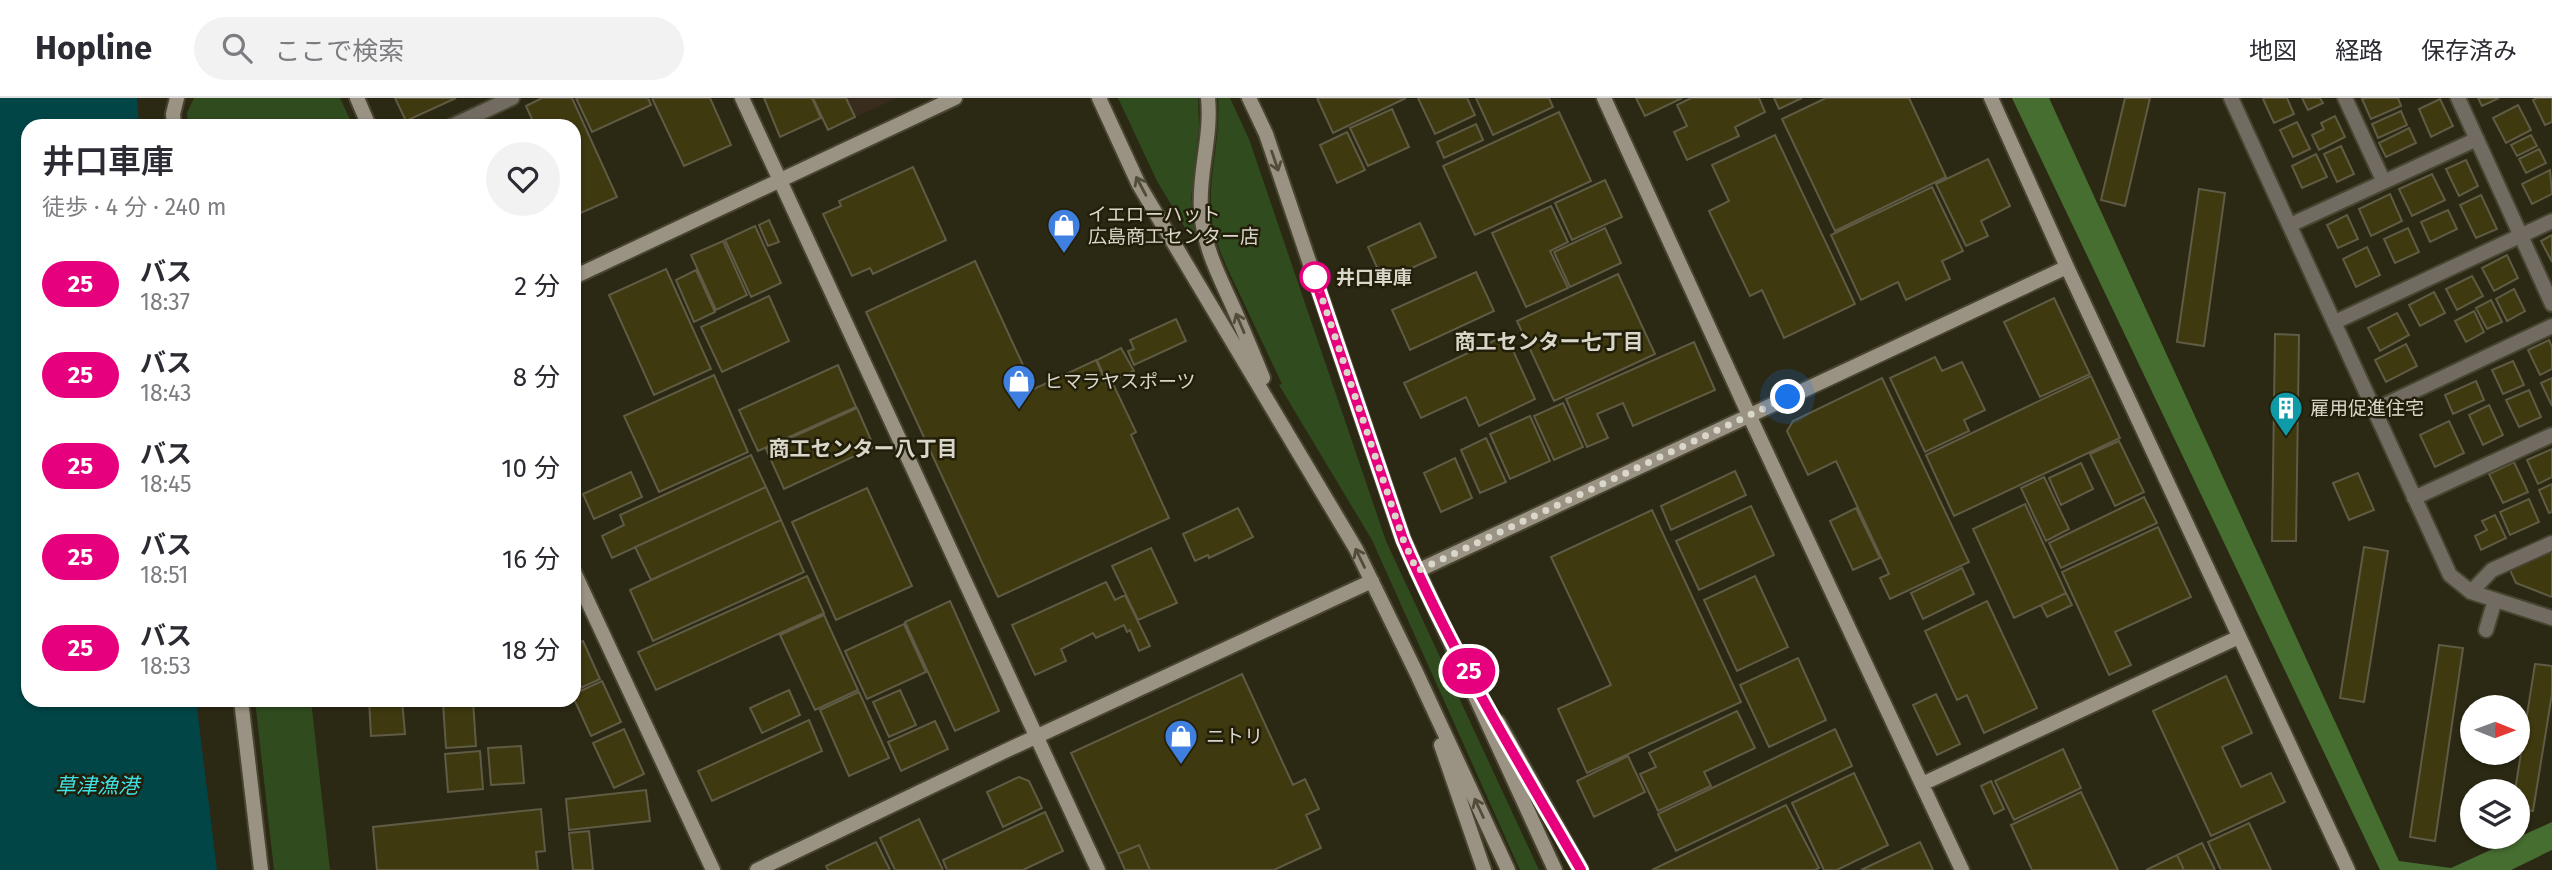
<!DOCTYPE html>
<html lang="ja">
<meta charset="utf-8">
<style>
body{margin:0;font-family:"Fira Sans","Noto Sans JP",sans-serif;background:#f2f2f3;color:#2b2b33;height:100vh;display:flex;flex-direction:column;font-size:26px;white-space:nowrap}
*{box-sizing:border-box;margin:0}
p{font-size:23px;color:#7c7c81}
.icon{flex:none;width:38px;height:38px;fill:none;stroke:currentColor;stroke-width:2;stroke-linecap:round;stroke-linejoin:round}
.map{position:relative;flex:1;overflow:hidden}
.side{position:absolute;left:21px;top:21px;width:560px;height:588px;display:flex;flex-direction:column;background:#fff;border-radius:21px;box-shadow:0 2px 5px #0004}
.side>*{flex:none}
.badge{padding:0 14px;border-radius:23px;font-size:24px;line-height:46px}
.needle{width:46px;rotate:91deg}
.controls{position:absolute;left:2460px;top:597px;display:grid;gap:14px}
.controls a{display:grid;place-items:center;width:70px;height:70px;border-radius:50%;background:#fff;box-shadow:0 2px 5px #0004;font-size:35px}
.you{position:absolute;width:35px;height:35px;margin:-18px;border:5px solid #fff;border-radius:50%;background:#1a73e8;box-shadow:0 0 0 10px #1a73e833}
.map>.badge{position:absolute;translate:-50% -50%;box-shadow:0 0 0 4px #fff}
.round{display:grid;place-items:center;flex:none;width:74px;height:74px;border-radius:37px;background:#f2f2f3}
.head{display:flex;align-items:center;justify-content:space-between;height:119px;padding:0 21px}
h1{font-size:33px;font-weight:600;line-height:52px}
ul{padding:0;list-style:none}
li{display:flex;align-items:center;gap:21px;height:91px;padding:0 21px}
li div{flex:1}
li b{display:block;font-size:26px}
li em{font-style:normal}
li .badge{min-width:77px;font-weight:700;text-align:center}
header{display:flex;align-items:center;gap:42px;box-sizing:border-box;height:98px;padding:0 35px;background:#fff;border-bottom:2px solid #e1e1e2}
header strong{font-size:33px}
nav{display:flex;gap:38px;margin-inline-start:auto;font-size:24px}
.search{width:490px;height:63px;background:#f2f2f3;display:flex;align-items:center;gap:18px;box-sizing:border-box;padding:0 24px;border-radius:38px;color:#7c7c81;font-size:26px}
.map>svg:first-child{display:block}
</style>
<header>
<strong>Hopline</strong>
<div class="search"><svg class="icon" aria-label="search" viewBox="0 0 24 24"><circle cx="10" cy="10" r="6"/><path d="M15 15l6 6"/></svg>ここで検索</div>
<nav><a>地図</a><a>経路</a><a>保存済み</a></nav>
</header>
<div class="map">
<svg width="2552" height="772" viewBox="0 0 2552 772">
<rect width="100%" height="100%" fill="#2b2813"/>
<path fill="#392c1f" d="M813,0H897L827,32Z"/>
<path fill="#304c1f" d="M194,0H340L353,28H188L187,15Z
M1118,0H1198L1199,28L1191,100L1196,144L1194,145L1157,83Z
M1218,0H1230L1249,41L1386,443L1539,772H1520L1372,442L1279,287L1282,286C1269,258 1256,231 1243,203C1229,173 1213,146 1211,112C1209,74 1221,38 1218,0Z
M255,602H311L330,772H274Z"/>
<path fill="#476e31" d="M2012,0H2049L2399,763L2451,770L2552,724V752L2511,772H2380Z"/>
<path fill="#024547" d="M0,0H137L139,28H28V602H196L217,772H0Z"/>
<path fill="#3f390f" stroke="#5f5b45" stroke-width="2" d="M395,0H456L406,23Z
M542,0H572L617,99L576,117L574,112V28H535L526,8Z
M576,0H648L651,7L592,34Z
M652,0H710L731,47L684,68Z
M764,0H812L821,20L780,39Z
M813,0H846L855,19L828,32Z
M1317,0H1406L1333,35Z
M1418,0H1467L1475,17L1435,36Z
M1476,0H1549L1553,9L1493,37Z
M1636,0H1682L1645,18Z
M1691,0H1759L1765,14L1735,29L1739,38L1687,62L1674,34L1687,28L1677,7Z
M1774,0H1802L1779,11Z
M1826,0H1909L1946,79L1835,133L1782,21Z
M2125,0H2150L2125,108L2101,102Z
M2266,0H2287L2294,16L2274,25L2263,1Z
M2302,0H2320L2323,5L2308,12Z
M2366,0H2398L2401,8L2371,21L2362,1Z
M2478,0H2499L2482,8Z
M2537,0H2552V24L2545,27L2533,2Z
M2440,1L2453,28L2431,39L2419,11Z
M2518,7L2531,32L2506,45L2493,20Z
M1392,11L1409,49L1368,68L1350,30Z
M2401,13L2407,27L2378,40L2372,26Z
M1559,14L1591,83L1475,137L1443,68Z
M2335,18L2345,39L2319,52L2312,37L2324,31L2321,25Z
M2297,24L2310,51L2293,59L2280,32Z
M1476,26L1483,42L1444,60L1437,44Z
M2409,30L2416,45L2386,59L2379,45Z
M1347,34L1365,72L1337,85L1320,47Z
M1775,37L1855,206L1784,240L1762,192L1750,198L1709,113L1729,103L1712,67Z
M2531,37L2537,48L2517,58L2511,47Z
M2341,48L2354,76L2337,84L2324,56Z
M2539,51L2546,65L2526,75L2519,61Z
M2316,56L2327,79L2302,90L2292,68Z
M1988,61L2010,108L1981,123L1988,138L1966,148L1936,86Z
M2466,62L2478,88L2459,98L2446,71Z
M913,69L946,142L873,176L870,170L852,178L823,116L841,108L839,103Z
M2550,72L2552,96L2532,106L2522,86Z
M2432,76L2445,102L2412,118L2399,91Z
M1605,82L1622,119L1572,142L1555,105Z
M1932,89L1963,153L1942,163L1950,181L1906,202L1898,184L1861,202L1831,137Z
M2199,91L2225,95L2204,248L2177,244Z
M2390,96L2402,123L2371,138L2359,111Z
M2481,97L2497,131L2476,140L2460,107Z
M1551,108L1568,144L1550,153L1568,190L1526,209L1492,135Z
M2448,112L2457,131L2430,144L2421,124Z
M2347,117L2358,141L2338,150L2327,127Z
M769,122L779,144L768,148L759,127Z
M1420,125L1436,159L1383,183L1368,149Z
M755,128L781,185L751,199L725,142Z
M1605,130L1621,165L1570,189L1554,154Z
M2408,130L2419,154L2395,165L2384,141Z
M2552,137V164L2541,143Z
M723,143L747,197L716,212L691,157Z
M2367,149L2380,177L2356,189L2343,161Z
M2507,157L2518,180L2494,193L2482,170Z
M975,163L1034,291L1096,262L1109,291L1114,288L1136,334L1131,337L1169,420L998,499L866,214Z
M666,171L711,271L654,297L609,197Z
M696,172L715,214L694,224L676,182Z
M1476,174L1494,213L1410,252L1392,212Z
M1618,176L1655,256L1554,303L1517,223Z
M2472,178L2483,198L2457,212L2446,191Z
M2514,191L2525,213L2507,223L2496,201Z
M2434,194L2445,215L2420,228L2409,207Z
M769,198L789,243L722,274L701,229Z
M2054,200L2090,276L2040,299L2004,224Z
M2491,202L2502,224L2487,231L2476,210Z
M2474,213L2484,234L2466,244L2455,223Z
M2397,215L2409,237L2380,253L2368,230Z
M1176,221L1186,243L1134,267L1128,253L1134,251L1130,242Z
M2275,236L2299,237L2296,443H2272Z
M1506,237L1535,301L1479,328L1466,299L1421,320L1404,285Z
M2549,242L2552,249V271L2540,277L2528,252Z
M1694,244L1715,292L1633,328L1623,305L1597,316L1608,340L1587,349L1566,301Z
M2406,246L2417,268L2386,284L2375,262Z
M1121,250L1134,273L1107,285L1097,262Z
M1935,259L1942,273L1962,264L1985,312L1964,322L1969,333L1925,354L1890,280Z
M2513,263L2524,287L2503,296L2492,272Z
M838,267L856,309L758,353L739,312Z
M714,277L748,354L659,394L624,318Z
M2091,278L2120,340L1954,418L1926,357Z
M1882,280L1969,464L1890,501L1880,480L1889,476L1836,363L1808,377L1787,333L1793,323Z
M2552,280V308L2541,285Z
M2476,283L2484,302L2453,316L2445,297Z
M2529,292L2541,319L2519,329L2506,302Z
M1563,305L1583,349L1554,362L1534,318Z
M2489,307L2503,337L2483,347L2469,317Z
M857,310L874,349L784,391L766,351Z
M1530,318L1550,363L1510,381L1490,336Z
M2449,323L2464,355L2435,369L2420,337Z
M1486,340L1506,384L1480,395L1461,352Z
M2119,343L2144,394L2115,408L2090,356Z
M2552,351V379L2538,386L2527,362Z
M751,357L766,389L612,460L602,438L624,427L620,417Z
M1455,360L1472,400L1441,414L1424,375Z
M2514,364L2528,394L2503,405L2489,376Z
M2081,365L2093,391L2061,407L2049,380Z
M1735,373L1746,397L1671,432L1661,408Z
M631,374L642,399L594,421L583,396Z
M2358,375L2374,412L2349,422L2333,385Z
M2044,379L2069,431L2046,443L2021,390Z
M2552,386V414L2549,415L2539,392Z
M766,389L781,422L651,482L635,449Z
M867,390L912,488L836,522L792,424Z
M2144,399L2157,425L2061,470L2049,445Z
M2529,401L2539,424L2510,437L2500,414Z
M2025,406L2066,495L2014,520L1973,431Z
M1751,408L1774,457L1699,492L1676,443Z
M1238,410L1253,439L1209,460L1208,457L1195,463L1183,436Z
M1856,410L1880,460L1853,472L1830,423Z
M1652,412L1741,604L1587,675L1558,611L1611,587L1551,459Z
M2495,417L2506,440L2481,452L2475,438L2487,432L2482,423Z
M781,422L804,474L653,543L630,492Z
M2158,429L2191,499L2115,534L2131,567L2109,577L2062,474Z
M2364,449L2388,453L2364,604L2340,600Z
M1151,450L1177,505L1138,522L1112,468Z
M2552,451V499L2516,485L2509,470Z
M1962,470L1974,496L1923,521L1911,495Z
M807,478L824,515L656,592L638,554Z
M1755,478L1788,549L1737,573L1704,502Z
M1106,484L1115,502L1125,497L1150,548L1139,553L1130,532L1127,534L1124,527L1096,540L1093,535L1061,551L1066,563L1035,577L1012,527Z
M2066,495L2072,507L2047,519L2041,507Z
M950,503L999,613L955,633L905,524Z
M1987,503L2037,610L1984,635L1967,597L1957,602L1925,533Z
M824,517L858,592L815,612L780,537Z
M904,526L926,574L867,601L845,553Z
M583,543L600,581L574,593V547Z
M2439,547L2463,550L2435,743L2410,739Z
M1798,560L1826,622L1769,649L1740,587Z
M2535,566L2552,568V596L2533,713L2518,710V693H2515Z
M1242,576L1293,687L1305,681L1319,711L1306,717L1321,750L1274,772H1150L1139,747L1118,756L1071,655Z
M2226,578L2252,635L2222,649L2241,689L2271,675L2285,704L2211,738L2153,613Z
M602,583L621,624L591,638L574,601V596Z
M789,592L800,617L762,635L750,610Z
M900,592L916,627L889,639L873,604Z
M859,594L889,660L849,678L820,612Z
M1936,596L1960,646L1937,657L1913,607Z
M369,602H402L405,636L371,638Z
M473,603L476,648L446,650L443,605Z
M1737,613L1755,650L1704,674L1711,688L1658,713L1640,676L1656,669L1649,655Z
M809,622L822,653L712,703L698,673Z
M935,623L948,651L901,673L888,644Z
M624,631L644,676L614,690L593,645Z
M1835,631L1852,668L1676,753L1658,716Z
M521,648L524,685L491,687L488,650Z
M2063,651L2081,690L2014,722L1995,683Z
M480,653L483,691L448,694L445,656Z
M1628,658L1645,694L1594,719L1577,683Z
M1854,675L1888,747L1837,772H1824L1792,705Z
M1019,679L1029,683L1042,710L1003,729L987,694Z
M1991,683L2004,711L1994,716L1981,688Z
M646,692L650,723L569,732L566,701Z
M2081,694L2118,772H2032L2011,727Z
M1786,707L1819,770L1815,772H1652Z
M541,711L545,753L536,754L538,772H377L373,729Z
M1045,714L1063,753L1023,772H947L943,762Z
M919,721L943,772H895L880,740Z
M2249,725L2271,772H2221L2208,744Z
M589,733L593,772H573L569,735Z
M876,744L890,772H828L826,768Z
M1920,744L1933,772H1861Z
M2202,745L2215,772H2184L2177,757Z
M1139,747L1150,772H1125L1118,756Z
M2177,757L2184,772H2146Z"/>
<g fill="none" stroke-linecap="round" stroke-linejoin="round">
<defs>
<path id="street" d="M2231,0L2450,477L2471,494L2552,520
M2345,0L2383,82
M2458,0L2552,206
M452,28L512,0
M2290,127L2477,41
M2335,224L2552,123
M2374,312L2552,228
M2414,400L2552,337
M2471,494L2492,472L2552,445
M2486,532L2495,502"/>
<path id="secondary" d="M357,0L369,28
M742,0L1098,772
M1099,0L1139,87L1356,451L1416,574L1508,772
M1208,0C1212,39 1198,75 1201,113C1203,144 1216,172 1229,200C1241,226 1252,253 1263,280
M1249,0L1266,36L1403,441L1555,772
M1604,0L1749,317L1962,772
M1991,0L2067,169L2348,772
M174,28L173,16L177,0
M574,179L955,0
M1417,473L2067,169
M574,474L713,772
M241,602L261,772
M1498,624L1581,772
M1441,647L1484,772
M1922,686L2239,539
M757,772L1003,654L1372,483"/>
</defs>
<use href="#street" stroke="#474430" stroke-width="18"/>
<use href="#secondary" stroke="#474430" stroke-width="18"/>
<use href="#street" stroke="#716b62" stroke-width="14"/>
<use href="#secondary" stroke="#9a9283" stroke-width="14"/>
</g>
<defs><path id="oneway-shaft" d="M-6 0H5M1.5-3L5.5 0L1.5 3" fill="none" stroke-width="1.6" stroke-linecap="round" stroke-linejoin="round" transform="scale(1.75)"/></defs>
<g stroke="#524c3a">
<use href="#oneway-shaft" transform="translate(1275 63) rotate(71)"/>
<use href="#oneway-shaft" transform="translate(1141 88) rotate(-118)"/>
<use href="#oneway-shaft" transform="translate(1240 225) rotate(-113)"/>
<use href="#oneway-shaft" transform="translate(1360 460) rotate(-116)"/>
<use href="#oneway-shaft" transform="translate(1479 710) rotate(-115)"/>
</g>
<g fill="none" stroke-linecap="round" stroke-linejoin="round">
<defs>
<path id="line" d="M1314,178L1403,441C1452,556 1519,664 1581,772"/>
</defs>
<use href="#line" stroke="#fff" stroke-width="16"/>
<use href="#line" stroke="#e6007e" stroke-width="10"/>
<path stroke="#d9d7ca" stroke-width="7" stroke-dasharray="0 12.6" d="M1315,179L1403,441L1417,473L1788,299"/>
</g>
<defs>
<symbol id="shop-pin" viewBox="-11 -11 22 30"><path d="M0 17L-7.5 6A9.5 9.5 0 1 1 7.5 6Z" fill="#3f7fe0" stroke="#221e09"/><path d="M-5-2.5h2.3a2.7 3.5 0 0 1 5.4 0H5L5.5 6h-11ZM-1.5-2.5h3a1.5 2.3 0 0 0-3 0Z" fill="#fff"/></symbol>
<symbol id="building-pin" viewBox="-11 -11 22 30"><path d="M0 17L-7.5 6A9.5 9.5 0 1 1 7.5 6Z" fill="#0f9aa8" stroke="#221e09"/><path d="M-4-6H4V6H1V3H-1V6H-4ZM-2.5-4.3h1.7v1.8h-1.7ZM.8-4.3h1.7v1.8H.8ZM-2.5-1h1.7V.8h-1.7ZM.8-1h1.7V.8H.8Z" fill="#fff"/></symbol>
</defs>
<g fill-rule="evenodd">
<use href="#shop-pin" x="1045" y="108" width="38" height="52"/>
<use href="#shop-pin" x="1000" y="264" width="38" height="52"/>
<use href="#building-pin" x="2267" y="291" width="38" height="52"/>
<use href="#shop-pin" x="1162" y="619" width="38" height="52"/>
</g>
<circle fill="#fff" stroke="#e6007e" stroke-width="3.5" cx="1315" cy="179" r="14"/>
<g text-anchor="middle" dominant-baseline="central" stroke-width="5" stroke-linejoin="round" paint-order="stroke">
<g font-size="19" fill="#d9d7ca" stroke="#221e09" text-anchor="start">
<text x="1088" y="116">イエローハット<tspan x="1088" dy="22">広島商工センター店</tspan></text>
<text x="1044" y="283">ヒマラヤスポーツ</text>
<text x="2310" y="310">雇用促進住宅</text>
<text x="1206" y="638">ニトリ</text>
</g>
<g font-size="19" font-weight="bold" fill="#d9d7ca" stroke="#221e09" text-anchor="start">
<text x="1336" y="179">井口車庫</text>
</g>
<g font-size="21" font-weight="bold" fill="#d9d7ca" stroke="#221e09">
<text x="1549" y="244">商工センター七丁目</text>
<text x="863" y="351">商工センター八丁目</text>
</g>
<g font-size="21" font-style="italic" fill="#3de1e4" stroke="#221e09">
<text x="97" y="688">草津漁港</text>
</g>
</g>
</svg>
<div class="controls">
<a><svg class="needle" viewBox="-14 -14 28 28"><path d="M0-13l5 13h-10z" fill="#e53935"/><path d="M0 13l5-13h-10z" fill="#7c7c81"/></svg></a>
<a><svg class="icon" aria-label="layers" viewBox="0 0 24 24"><path d="M12 4l9 5-9 5-9-5zM3 14l9 5 9-5"/></svg></a>
</div>
<div class="you" style="left:1788px;top:299px"></div>
<b class="badge" style="left:1469px;top:573px;background:#e6007e;color:#fff">25</b>
<section class="side">
<div class="head"><div><h1>井口車庫</h1><p>徒歩 · 4 分 · 240 m</p></div><a class="round"><svg class="icon" aria-label="heart" viewBox="0 0 24 24"><path d="M12 20l-8-8c-3-5 5-10 8-4 3-6 11-1 8 4z"/></svg></a></div>
<ul>
<li><span class="badge" style="background:#e6007e;color:#fff">25</span><div><b>バス</b><p>18:37</p></div><em>2 分</em></li>
<li><span class="badge" style="background:#e6007e;color:#fff">25</span><div><b>バス</b><p>18:43</p></div><em>8 分</em></li>
<li><span class="badge" style="background:#e6007e;color:#fff">25</span><div><b>バス</b><p>18:45</p></div><em>10 分</em></li>
<li><span class="badge" style="background:#e6007e;color:#fff">25</span><div><b>バス</b><p>18:51</p></div><em>16 分</em></li>
<li><span class="badge" style="background:#e6007e;color:#fff">25</span><div><b>バス</b><p>18:53</p></div><em>18 分</em></li>
</ul>
</section>
</div>
